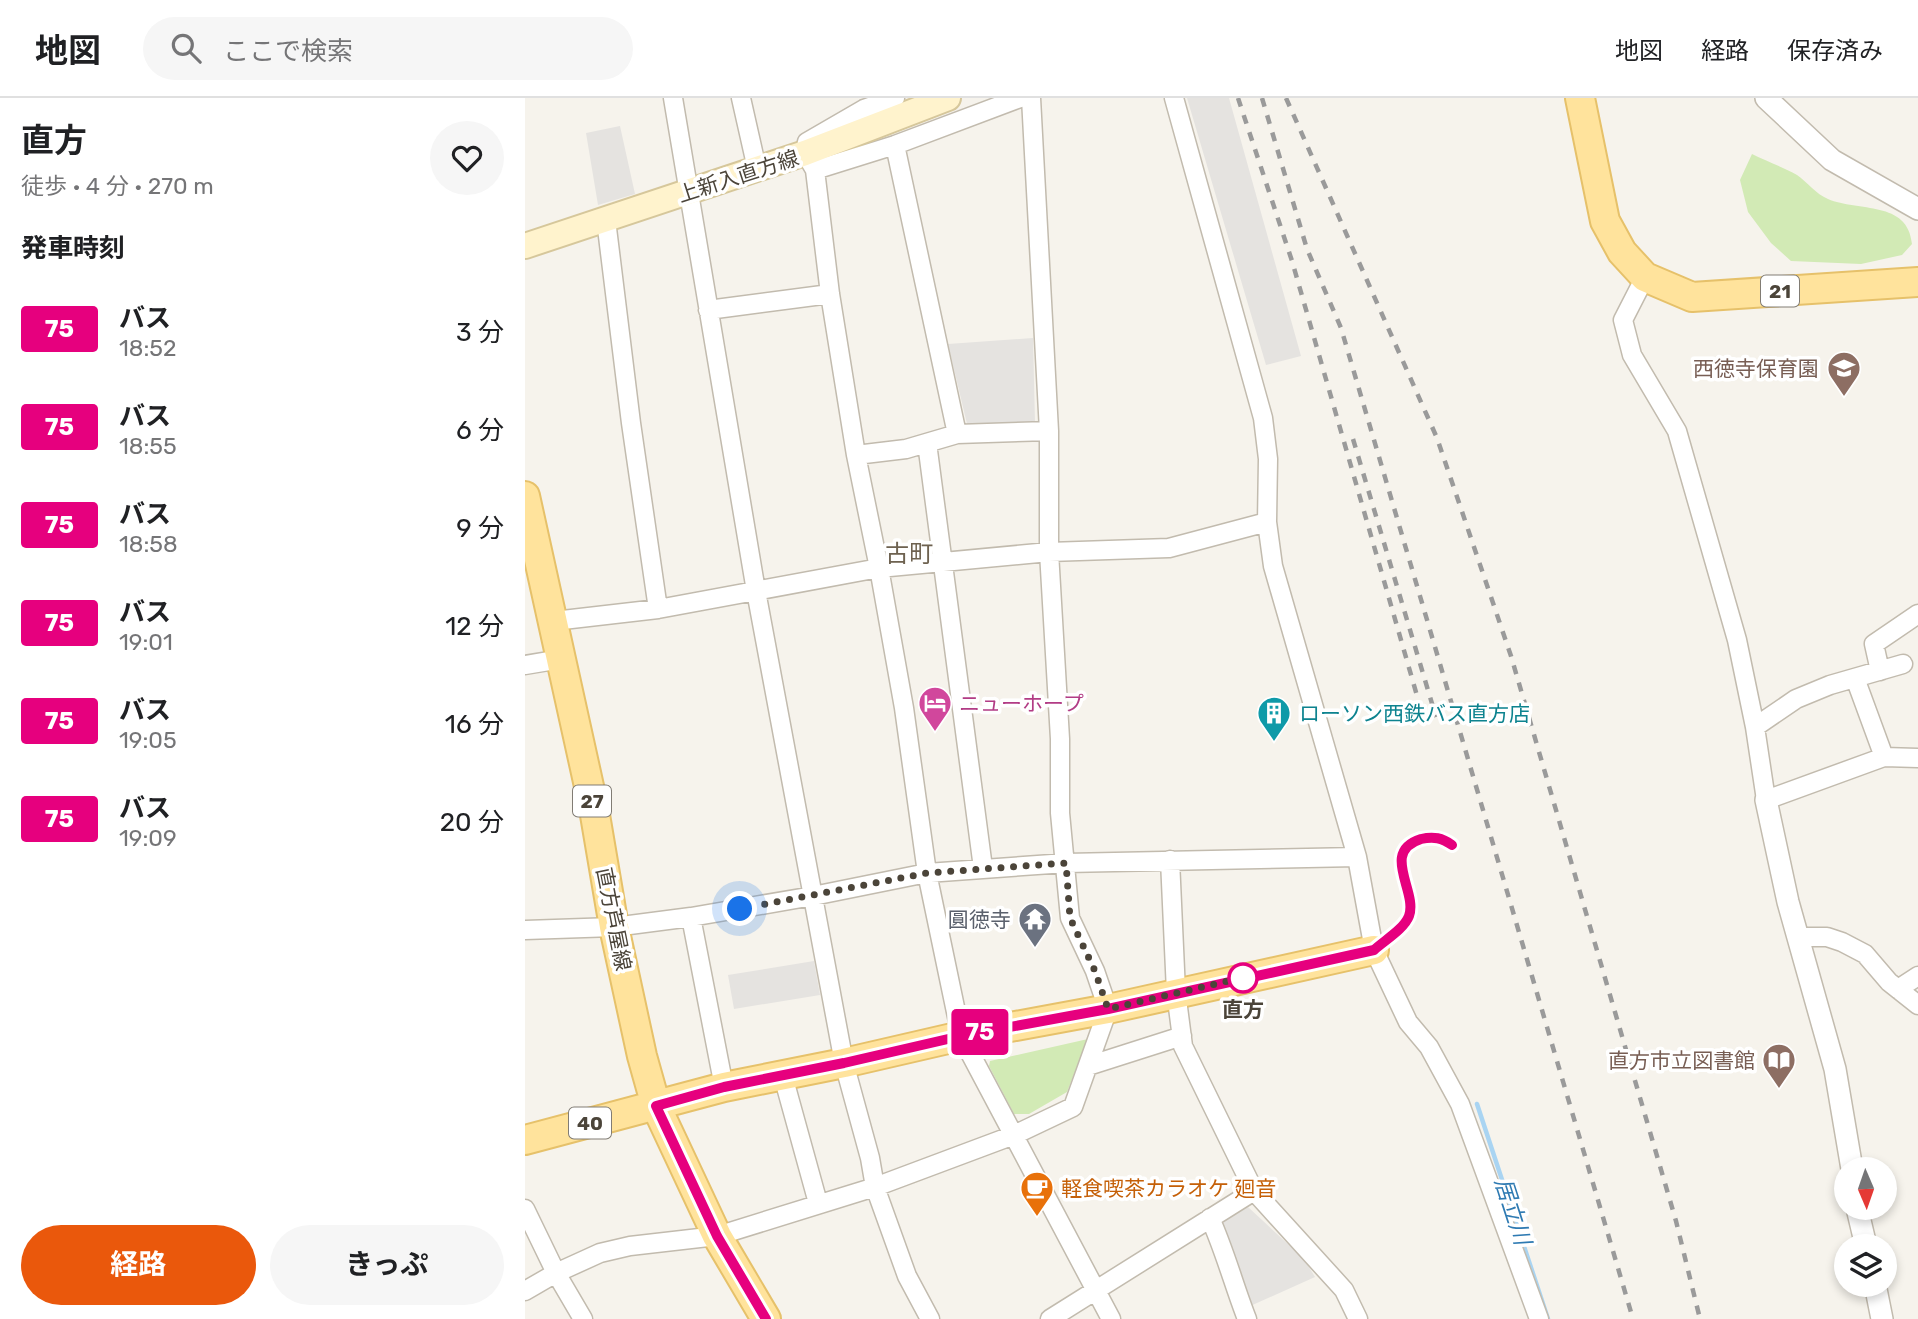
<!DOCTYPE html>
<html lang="ja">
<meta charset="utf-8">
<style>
body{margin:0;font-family:Rubik,"Noto Sans JP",sans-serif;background:#f6f6f6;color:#202124;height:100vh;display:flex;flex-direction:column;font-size:26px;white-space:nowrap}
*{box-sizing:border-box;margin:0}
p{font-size:23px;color:#757577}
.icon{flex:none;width:38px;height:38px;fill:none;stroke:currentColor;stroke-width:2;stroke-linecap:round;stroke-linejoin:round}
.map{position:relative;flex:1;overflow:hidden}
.panel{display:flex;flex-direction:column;background:#fff;width:525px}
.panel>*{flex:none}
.badge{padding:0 14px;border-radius:5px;font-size:24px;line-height:46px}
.needle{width:46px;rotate:178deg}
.buttons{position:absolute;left:1309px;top:1059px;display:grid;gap:14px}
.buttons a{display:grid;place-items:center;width:63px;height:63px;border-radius:50%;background:#fff;box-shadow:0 4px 10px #0003;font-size:35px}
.you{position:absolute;width:35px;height:35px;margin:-18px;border:5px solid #fff;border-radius:50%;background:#1a73e8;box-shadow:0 0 0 10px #1a73e833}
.map>.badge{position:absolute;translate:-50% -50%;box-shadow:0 0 0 4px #fff}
h2{padding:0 21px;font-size:26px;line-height:63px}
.round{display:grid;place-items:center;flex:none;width:74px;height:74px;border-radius:37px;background:#f6f6f6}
.head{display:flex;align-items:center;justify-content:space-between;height:119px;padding:0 21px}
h1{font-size:33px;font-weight:700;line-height:52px}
.action{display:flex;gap:14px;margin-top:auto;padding:14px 21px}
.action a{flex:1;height:80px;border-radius:42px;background:#ea580c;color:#fff;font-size:28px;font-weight:700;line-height:80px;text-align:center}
.action a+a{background:#f6f6f6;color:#202124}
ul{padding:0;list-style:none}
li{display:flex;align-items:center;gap:21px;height:98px;padding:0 21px}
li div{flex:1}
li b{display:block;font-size:26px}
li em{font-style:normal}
li .badge{min-width:77px;font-weight:700;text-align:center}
header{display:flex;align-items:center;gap:42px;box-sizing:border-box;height:98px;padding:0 35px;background:#fff;border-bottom:2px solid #e0e0e0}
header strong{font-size:33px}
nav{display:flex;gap:38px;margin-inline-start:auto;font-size:24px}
.search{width:490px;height:63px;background:#f6f6f6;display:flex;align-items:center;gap:18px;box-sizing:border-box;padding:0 24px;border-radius:38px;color:#757577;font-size:26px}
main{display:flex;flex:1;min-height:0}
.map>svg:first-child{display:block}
</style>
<header>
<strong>地図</strong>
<div class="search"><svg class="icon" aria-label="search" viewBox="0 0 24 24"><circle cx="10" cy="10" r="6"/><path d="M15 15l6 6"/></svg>ここで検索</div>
<nav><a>地図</a><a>経路</a><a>保存済み</a></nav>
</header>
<main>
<section class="panel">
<div class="head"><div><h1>直方</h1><p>徒歩 · 4 分 · 270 m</p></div><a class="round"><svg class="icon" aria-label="heart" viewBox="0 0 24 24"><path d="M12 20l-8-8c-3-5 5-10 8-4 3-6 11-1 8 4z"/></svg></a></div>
<h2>発車時刻</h2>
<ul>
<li><span class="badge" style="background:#e6007e;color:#fff">75</span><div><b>バス</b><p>18:52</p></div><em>3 分</em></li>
<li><span class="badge" style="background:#e6007e;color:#fff">75</span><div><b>バス</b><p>18:55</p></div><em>6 分</em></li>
<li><span class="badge" style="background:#e6007e;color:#fff">75</span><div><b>バス</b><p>18:58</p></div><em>9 分</em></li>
<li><span class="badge" style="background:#e6007e;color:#fff">75</span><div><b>バス</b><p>19:01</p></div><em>12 分</em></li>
<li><span class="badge" style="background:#e6007e;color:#fff">75</span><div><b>バス</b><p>19:05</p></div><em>16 分</em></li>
<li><span class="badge" style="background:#e6007e;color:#fff">75</span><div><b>バス</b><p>19:09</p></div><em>20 分</em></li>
</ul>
<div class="action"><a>経路</a><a>きっぷ</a></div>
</section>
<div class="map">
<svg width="1393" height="1221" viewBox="0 0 1393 1221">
<rect width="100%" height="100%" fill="#f6f3ec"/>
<path fill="#d2eab5" d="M1227,56C1241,63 1258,69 1272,77C1282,84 1291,96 1303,101C1333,114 1383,102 1387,146L1377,157L1336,166L1266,163L1246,145L1223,114L1215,82Z
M563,941L542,994L504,1016H489L464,968L465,963Z"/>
<path fill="#e5e3e0" d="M662,0H704L776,258L741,267Z
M95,28L110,96L73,107L61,35Z
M508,240L510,325L443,330L423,246Z
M289,863L295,897L209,911L203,877Z
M723,1109L779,1161L790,1179L723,1209L692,1127Z"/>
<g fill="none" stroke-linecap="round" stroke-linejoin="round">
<path stroke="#a9d4f2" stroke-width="4.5" d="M952,1006L1023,1221"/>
<defs>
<path id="minor" d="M148,0L231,493L319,965L345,1060L350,1089L382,1178L405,1221
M216,0L232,71
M370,0L339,11L282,44L280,55L290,72L305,196L331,357L354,470L379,610L402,775L436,938L586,1221
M649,0L738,320L743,361L742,424L748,468L832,759L849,852L883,924L904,949L935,1006L1014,1221
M370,47L432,336
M290,72L370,47L495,0
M81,122L106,325L133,511
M1120,179L1098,222L1107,257L1152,333L1212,542L1230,629L1241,702L1359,659L1393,660
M183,212L305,196
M402,345L458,770
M331,357L381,351L432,336L524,333
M29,523L133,511L354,470L524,454L644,450L742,424
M0,567L36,561
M1355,573L1349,546L1393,516
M1330,580L1359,659
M1230,629L1271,601L1305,587L1378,566
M645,762L651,894L658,948L729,1093L819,1192L833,1221
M166,819L199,989
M0,832L89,829L166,819L288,798L402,775L541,765L832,759
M1272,839H1302L1317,844L1340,856L1364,884L1393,907
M1373,891L1393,878
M563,968L657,938
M258,978L293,1105
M0,1111L31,1175L58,1221
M685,1120C700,1153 709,1188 722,1221
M0,1193L31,1175L75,1155L105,1148L192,1138L350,1089L489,1037L548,1009L583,911L570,873L545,820L535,715V641L524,454V333L506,0
M525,1221L729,1093"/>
<path id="tertiary" d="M1241,0L1307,62L1393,111
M1241,702L1263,804L1310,971L1327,1071
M1332,1110L1341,1148
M1350,1186L1357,1221"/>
<path id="secondary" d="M0,148L280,55L423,0"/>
<path id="primary" d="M1055,0L1080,123L1097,154L1120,179L1167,199L1393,184
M0,398L69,711L89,829L117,958L131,1008L192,1138L241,1221
M0,1042L199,989L319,965L436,938L583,911L849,852"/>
</defs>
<use href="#minor" stroke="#c2bbae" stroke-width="21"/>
<use href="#tertiary" stroke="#c2bbae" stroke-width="24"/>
<use href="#secondary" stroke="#d6c79b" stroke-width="28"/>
<use href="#primary" stroke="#e6c16a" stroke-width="32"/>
<use href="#minor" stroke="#fff" stroke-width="18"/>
<use href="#tertiary" stroke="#fff" stroke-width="21"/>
<use href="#secondary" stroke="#fff3cd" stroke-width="24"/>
<use href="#primary" stroke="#ffe39c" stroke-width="28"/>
<path stroke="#9a9a9a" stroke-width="4.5" stroke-dasharray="9 9" stroke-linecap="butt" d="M713,0L767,163L899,622
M737,0L782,151L816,230L1108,1221
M761,0L912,340L986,558L1151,1123L1175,1221
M828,341L911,619"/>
</g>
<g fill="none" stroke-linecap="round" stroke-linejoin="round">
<defs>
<path id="line" d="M241,1221L192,1138L131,1008L199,989L319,965L436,938L583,911L849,852C860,842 879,831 884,818C893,793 855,754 896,741C909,738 917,740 927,747"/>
</defs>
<use href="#line" stroke="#fff" stroke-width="16"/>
<use href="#line" stroke="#e6007e" stroke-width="10"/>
<path stroke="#4b4439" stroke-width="7" stroke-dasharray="0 12.6" d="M215,811L402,775L541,765L545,820L570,873L583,911L725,878L718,880"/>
</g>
<defs>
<symbol id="school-pin" viewBox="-11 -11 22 30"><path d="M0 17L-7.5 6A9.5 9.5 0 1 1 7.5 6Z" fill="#8d6e63" stroke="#fff"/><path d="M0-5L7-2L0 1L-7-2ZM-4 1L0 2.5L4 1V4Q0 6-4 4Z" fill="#fff"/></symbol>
<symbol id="hotel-pin" viewBox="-11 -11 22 30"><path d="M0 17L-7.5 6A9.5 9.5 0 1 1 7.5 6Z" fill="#d1479c" stroke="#fff"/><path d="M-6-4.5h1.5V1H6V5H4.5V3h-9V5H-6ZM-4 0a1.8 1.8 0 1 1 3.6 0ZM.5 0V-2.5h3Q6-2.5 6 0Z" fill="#fff"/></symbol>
<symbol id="building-pin" viewBox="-11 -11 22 30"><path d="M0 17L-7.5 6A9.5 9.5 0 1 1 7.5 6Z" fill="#0f9aa8" stroke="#fff"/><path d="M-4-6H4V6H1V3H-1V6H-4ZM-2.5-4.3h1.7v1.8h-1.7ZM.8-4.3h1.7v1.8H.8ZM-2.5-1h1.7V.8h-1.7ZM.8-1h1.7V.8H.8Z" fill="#fff"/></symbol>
<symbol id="temple-pin" viewBox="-11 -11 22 30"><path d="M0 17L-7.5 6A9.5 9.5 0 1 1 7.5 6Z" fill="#6b7280" stroke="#fff"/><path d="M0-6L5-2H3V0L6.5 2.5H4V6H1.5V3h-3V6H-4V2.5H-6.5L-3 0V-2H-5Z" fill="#fff"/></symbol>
<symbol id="library-pin" viewBox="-11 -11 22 30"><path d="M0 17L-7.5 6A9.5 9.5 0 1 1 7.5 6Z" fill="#8d6e63" stroke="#fff"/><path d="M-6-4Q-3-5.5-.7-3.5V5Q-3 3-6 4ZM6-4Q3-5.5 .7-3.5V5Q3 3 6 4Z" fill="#fff"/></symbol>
<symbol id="cafe-pin" viewBox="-11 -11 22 30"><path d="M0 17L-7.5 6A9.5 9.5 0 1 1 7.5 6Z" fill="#e8710a" stroke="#fff"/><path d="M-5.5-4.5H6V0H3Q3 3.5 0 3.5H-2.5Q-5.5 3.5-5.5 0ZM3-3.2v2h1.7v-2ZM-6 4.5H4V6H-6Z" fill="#fff"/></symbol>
</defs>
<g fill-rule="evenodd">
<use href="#school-pin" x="1300" y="251" width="38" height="52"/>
<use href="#hotel-pin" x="391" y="586" width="38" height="52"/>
<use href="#building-pin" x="730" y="596" width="38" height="52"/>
<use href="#temple-pin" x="491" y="802" width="38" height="52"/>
<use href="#library-pin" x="1235" y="943" width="38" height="52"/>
<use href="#cafe-pin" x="493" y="1071" width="38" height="52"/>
</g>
<circle fill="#fff" stroke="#e6007e" stroke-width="3.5" cx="718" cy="880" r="14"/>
<g text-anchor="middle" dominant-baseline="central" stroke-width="7" stroke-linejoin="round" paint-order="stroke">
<g fill="#fff" stroke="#817c74" stroke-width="2">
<rect x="1236" y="177.5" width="38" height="31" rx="5"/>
<rect x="48" y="687.5" width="38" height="31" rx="5"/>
<rect x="44" y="1009.5" width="42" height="31" rx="5"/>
</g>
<g font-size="19" font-weight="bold" fill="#4b4439">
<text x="1255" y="193">21</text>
<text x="67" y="703">27</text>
<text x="65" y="1025">40</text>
</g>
<g font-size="21" fill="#4b4439" stroke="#fff">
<text transform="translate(213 78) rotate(-18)">上新入直方線</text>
<text transform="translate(89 821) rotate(79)">直方芦屋線</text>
</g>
<g font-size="21" fill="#785e54" stroke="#fff" text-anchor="end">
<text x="1294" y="270">西徳寺保育園</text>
<text x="1230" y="962">直方市立図書館</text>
</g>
<g font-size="21" fill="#b23c85" stroke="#fff" text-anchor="start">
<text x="434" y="605">ニューホープ</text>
</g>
<g font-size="21" fill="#0d838f" stroke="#fff" text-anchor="start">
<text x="774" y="615">ローソン西鉄バス直方店</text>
</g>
<g font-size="21" fill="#5b616d" stroke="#fff" text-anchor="end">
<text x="486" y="821">圓徳寺</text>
</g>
<g font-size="21" font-weight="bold" fill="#4b4439" stroke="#fff">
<text x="718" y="911">直方</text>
</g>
<g font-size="21" fill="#c56008" stroke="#fff" text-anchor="start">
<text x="536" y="1090">軽食喫茶カラオケ 廻音</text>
</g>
<g font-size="23" font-style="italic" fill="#2e7ab2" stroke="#fff">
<text transform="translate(988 1113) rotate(72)">居立川</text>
</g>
<g font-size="24" fill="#6e6250" stroke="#fff">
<text x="384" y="456">古町</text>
</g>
</g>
</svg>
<div class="buttons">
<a><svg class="needle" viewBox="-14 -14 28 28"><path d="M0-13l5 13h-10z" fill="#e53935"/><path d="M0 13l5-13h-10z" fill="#757577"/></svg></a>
<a><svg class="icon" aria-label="layers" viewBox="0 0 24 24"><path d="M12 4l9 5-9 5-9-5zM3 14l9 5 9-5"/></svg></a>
</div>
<div class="you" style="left:215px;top:811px"></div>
<b class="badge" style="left:455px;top:934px;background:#e6007e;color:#fff">75</b>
</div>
</main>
